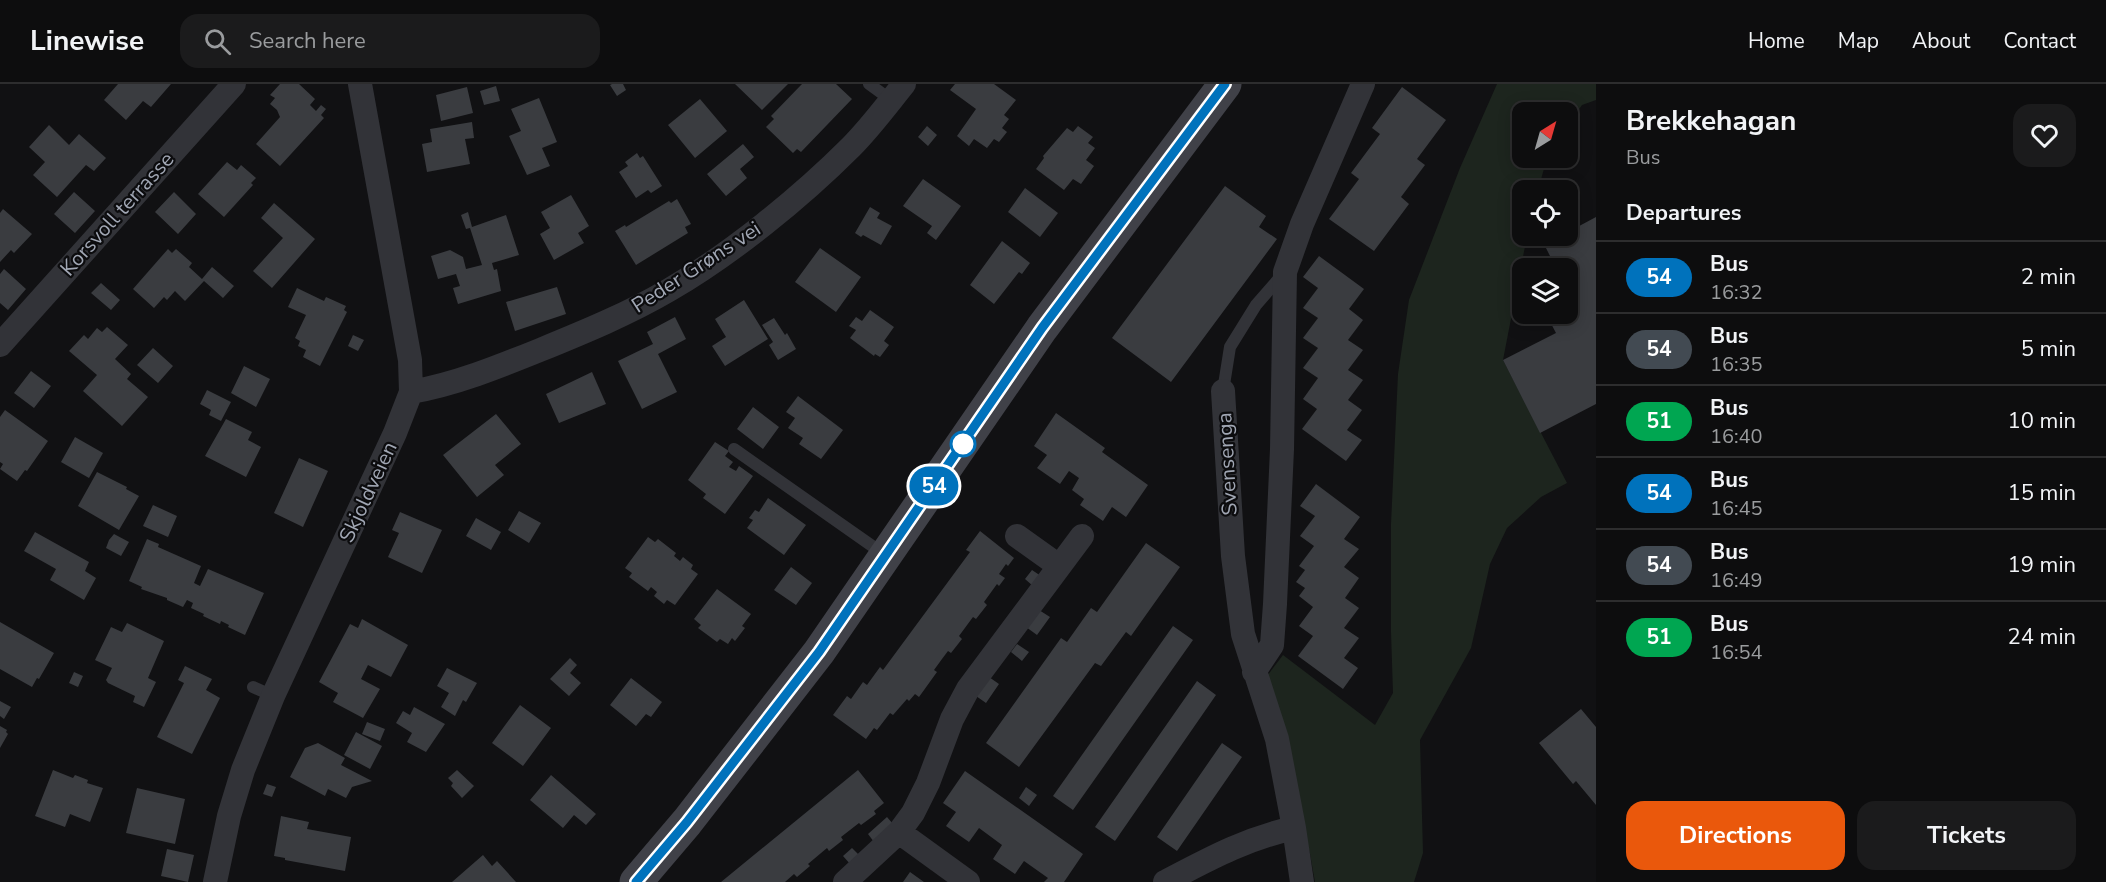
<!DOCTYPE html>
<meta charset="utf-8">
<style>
body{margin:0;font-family:"Nunito Sans",sans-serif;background:#1b1b1c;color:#f1f3f6;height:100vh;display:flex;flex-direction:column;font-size:22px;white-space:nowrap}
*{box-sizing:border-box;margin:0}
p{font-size:20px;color:#9a9c9e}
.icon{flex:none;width:33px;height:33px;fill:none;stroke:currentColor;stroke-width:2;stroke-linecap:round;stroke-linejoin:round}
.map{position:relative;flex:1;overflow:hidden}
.side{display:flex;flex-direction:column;background:#0d0d0e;width:510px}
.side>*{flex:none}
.badge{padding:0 12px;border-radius:20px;font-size:21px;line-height:39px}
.needle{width:39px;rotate:37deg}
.buttons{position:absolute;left:1512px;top:18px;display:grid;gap:12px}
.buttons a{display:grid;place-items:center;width:66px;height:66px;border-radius:12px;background:#0d0d0e;box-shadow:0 3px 15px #0003,0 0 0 2px #2d2d2e;font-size:30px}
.map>.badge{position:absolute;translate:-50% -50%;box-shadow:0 0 0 3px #fff}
h2{padding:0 30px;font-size:22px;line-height:54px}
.round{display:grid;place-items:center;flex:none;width:63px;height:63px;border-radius:18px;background:#1b1b1c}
.head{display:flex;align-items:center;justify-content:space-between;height:102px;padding:0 30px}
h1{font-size:28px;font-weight:700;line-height:45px}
.button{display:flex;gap:12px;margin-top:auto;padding:12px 30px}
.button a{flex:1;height:69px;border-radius:18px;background:#ea580c;color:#fff;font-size:24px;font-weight:700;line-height:69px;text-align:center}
.button a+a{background:#1b1b1c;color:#f1f3f6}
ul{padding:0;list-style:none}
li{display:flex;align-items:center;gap:18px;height:72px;padding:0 30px;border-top:2px solid #2d2d2e}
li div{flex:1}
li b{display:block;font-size:22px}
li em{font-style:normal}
li .badge{min-width:66px;font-weight:700;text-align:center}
header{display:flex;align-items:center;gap:36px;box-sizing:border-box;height:84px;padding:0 30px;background:#0d0d0e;border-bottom:2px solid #2d2d2e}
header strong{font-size:28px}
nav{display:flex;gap:33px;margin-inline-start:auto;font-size:21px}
.search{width:420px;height:54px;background:#1b1b1c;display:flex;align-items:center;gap:15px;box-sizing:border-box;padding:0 21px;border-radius:18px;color:#9a9c9e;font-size:22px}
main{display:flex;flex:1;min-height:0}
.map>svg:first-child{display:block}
</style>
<header>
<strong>Linewise</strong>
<div class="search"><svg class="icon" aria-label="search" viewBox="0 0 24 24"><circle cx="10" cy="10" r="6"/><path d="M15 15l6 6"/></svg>Search here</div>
<nav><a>Home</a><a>Map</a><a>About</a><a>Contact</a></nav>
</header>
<main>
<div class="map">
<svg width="1596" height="798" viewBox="0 0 1596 798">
<rect width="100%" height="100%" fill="#111113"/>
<path fill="#1d251e" d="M1497,0H1596V16L1582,21L1568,41V28H1522V74H1547L1538,106H1522V152H1527L1503,276L1567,399L1541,413L1507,444L1490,480L1471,564L1420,656L1423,769L1414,798H1315L1310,770L1267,592L1283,571L1375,641L1393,609L1391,548V440L1398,290L1409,216L1460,84Z"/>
<path fill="#3a3c40" d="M118,0H171L151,23L143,17L126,36L104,16Z
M280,0H299L315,15L310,21L316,27L321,21L326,25L321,31L324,34L280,82L256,60L280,33L277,26L270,20L275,14L270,11Z
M612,0H623L626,6L617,12L610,1Z
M735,0H788L762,26Z
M802,0H836L852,15L801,68L797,65L793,69L766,43L774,35L771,32Z
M955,0H994L1016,16L1004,31L1009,35L1002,44L1007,48L999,58L994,55L987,64L974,55L969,62L957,52L976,25L950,6Z
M496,2L500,17L484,21L480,7Z
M467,3L473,29L441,37L436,11Z
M1402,3L1446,36L1417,75L1425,81L1401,113L1409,120L1374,167L1329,135L1359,95L1351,89L1380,50L1372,44Z
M539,14L557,58L542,64L550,82L527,91L509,52L521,47L511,25Z
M700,15L727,47L695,74L668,41Z
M472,38L474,54L465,55L470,80L427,88L422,60L432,58L430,45Z
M49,41L69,61L79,50L106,74L94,87L86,81L57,113L33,91L45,78L29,63Z
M927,42L937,51L928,62L918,53Z
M1078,42L1093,53L1088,59L1095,64L1086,76L1094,82L1081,100L1073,95L1064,106L1036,85L1044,74L1043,72L1067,44L1073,48Z
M743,60L754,73L740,85L747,94L726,112L707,90Z
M637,69L640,74L643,72L662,102L651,109L648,106L636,114L619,88L628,82L625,78Z
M227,78L237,86L241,81L256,94L251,99L253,101L224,133L198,110Z
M923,95L961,122L936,156L927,149L932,142L903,122Z
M1225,102L1266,132L1259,143L1277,155L1171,298L1112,254Z
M1025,104L1058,129L1040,153L1008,128Z
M74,108L95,127L75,149L54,130Z
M174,108L196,130L178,150L155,128Z
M571,111L589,142L578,149L584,159L554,176L540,150L550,144L541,128Z
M677,115L691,140L685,143L688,149L636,181L615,147L625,141L626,143L669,117L671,119Z
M274,119L315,155L272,204L253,187L283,154L261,134Z
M870,123L880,129L877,134L892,142L881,161L863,151L861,153L855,149Z
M3,125L32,150L14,169L11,166L0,178V129Z
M468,128L472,143L506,131L519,171L492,179L494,186L497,185L501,207L458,220L453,204L460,202L456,190L438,195L431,172L450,166L463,173L466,185L482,181L470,144L466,145L461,131Z
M1596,133V320L1540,349L1503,276L1556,249L1546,230H1568V184H1556L1544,160L1560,152H1568V148Z
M1002,157L1030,179L1022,190L1019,188L994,220L970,201Z
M820,164L861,193L836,228L795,198Z
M168,165L172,169L176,165L192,179L189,183L202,195L212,183L234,202L223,214L204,197L185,217L175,207L167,216L164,213L154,224L133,205Z
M1319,172L1364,205L1349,225L1363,236L1348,256L1363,266L1348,286L1363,296L1348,316L1362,326L1347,346L1362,356L1346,377L1302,345L1317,325L1303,315L1318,294L1303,284L1318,264L1303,254L1318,234L1303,224L1318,204L1303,193Z
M4,185L26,205L8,226L0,219V190Z
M101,199L120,216L111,226L91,209Z
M557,203L566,230L515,247L506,218Z
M297,204L324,217L326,213L346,222L344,226L347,228L320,282L303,273L306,266L298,262L300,257L295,254L306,231L288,223Z
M744,216L768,255L725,282L712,262L726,253L715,235Z
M870,226L894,243L884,257L889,261L880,273L875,270L874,272L850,254L856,246L849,242L856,233L862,237Z
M675,233L686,255L658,270L677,308L642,325L618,277L653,260L647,248Z
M774,234L785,251L787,249L796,265L778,276L769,261L773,258L762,241Z
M107,243L128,261L115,275L131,290L127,295L148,313L122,342L83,307L97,291L69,267L84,251L88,255L97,244L102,248Z
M353,251L364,256L358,267L348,262Z
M153,264L173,282L158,299L137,281Z
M244,282L270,295L256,323L231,309Z
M31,287L51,302L34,324L14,309Z
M592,288L606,320L559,339L546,310Z
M207,306L231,318L221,337L209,331L211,326L200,320Z
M798,312L843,346L821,375L799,360L803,354L788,344L795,334L786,328Z
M753,323L779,343L763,365L737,345Z
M5,326L48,357L27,387L25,386L17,397L0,385L3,380L0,378V333Z
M1056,329L1105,364L1102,368L1148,401L1126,433L1112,423L1103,437L1080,421L1084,415L1072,406L1079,394L1069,387L1060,400L1037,384L1047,371L1034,362Z
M496,330L521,360L495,381L504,391L477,413L443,371Z
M226,335L252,348L248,356L261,363L246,393L205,372Z
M75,353L103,369L89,394L61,378Z
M715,358L729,367L725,372L733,378L729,383L736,387L739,382L753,392L725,430L703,414L706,410L688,396Z
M299,374L328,387L303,443L274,429Z
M97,388L127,403L126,405L139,412L119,446L78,422Z
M1316,400L1360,433L1344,455L1359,465L1344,483L1359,494L1345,514L1359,524L1344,544L1359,554L1344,574L1358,584L1343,605L1298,572L1313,552L1299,542L1313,523L1299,512L1305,504L1296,498L1305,486L1299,482L1314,462L1300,452L1315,432L1300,422Z
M768,414L806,441L784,471L747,444L753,436L749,434L755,426L759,428Z
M153,421L177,432L168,453L143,442Z
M519,427L541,439L529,459L508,446Z
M400,428L442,446L422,489L388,473L399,449L392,446Z
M476,434L501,448L491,466L466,452Z
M980,447L1014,474L1008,482L1006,480L999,490L1005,494L999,502L997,500L984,518L987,521L976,535L973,533L959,552L962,555L951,569L948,567L942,575L934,586L937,588L919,613L915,610L909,617L907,615L893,631L890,629L877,646L874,644L866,655L833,631L847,612L851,615L863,598L867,601L880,583L883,586L970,468L966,466Z
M35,448L89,478L85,487L96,494L84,516L50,496L56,485L24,467Z
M114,450L129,458L121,472L106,464L109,456Z
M648,453L655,458L658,455L676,469L674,472L680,477L683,473L693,481L691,485L698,490L675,521L667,516L664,520L654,512L657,508L651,503L648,507L629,493L632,489L625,484Z
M147,455L159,460L158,463L201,482L194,499L200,502L208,485L264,509L245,551L228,543L229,541L221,537L220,540L203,532L204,530L191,524L193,519L187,516L183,523L167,516V514L141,505L142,503L129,497Z
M1146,459L1180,483L1131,552L1126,548L1101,582L1095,579L1019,683L986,659L1061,554L1067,558L1091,524L1097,528Z
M791,483L812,499L796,521L774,506Z
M1032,486L1041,492L1033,502L1025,495Z
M717,505L751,530L742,542L745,544L735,557L732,554L728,560L720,555L717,558L698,544L701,541L694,535Z
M1039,526L1050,533L1037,551L1026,543Z
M362,535L408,561L391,593L368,581L361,595L380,605L363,634L333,618L338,609L319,598L350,540L358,544Z
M0,538L54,569L39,595L37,594L32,603L0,585Z
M127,539L164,557L148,594L156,598L144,623L133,618L135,612L108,599L106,596L112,584L95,576L111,543L122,548Z
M1173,542L1193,556L1073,726L1053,712Z
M1017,560L1029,568L1022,577L1011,568Z
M570,574L577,581L570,589L581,599L569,612L550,595Z
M185,582L212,595L206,606L220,614L192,670L157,653L184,599L178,596Z
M447,584L477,599L466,618L463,616L455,632L441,623L449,609L437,602Z
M74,588L83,592L78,603L69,599Z
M989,593L999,600L986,619L976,612Z
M631,594L662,618L651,633L646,630L636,642L610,621Z
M1197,597L1216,611L1115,757L1095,743Z
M0,617L11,623L4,635L0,632Z
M520,621L551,644L523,682L492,659Z
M414,623L445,640L426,668L407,658L412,649L396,639L403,627L410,631Z
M1581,625L1596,643V721L1576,697L1573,700L1539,659Z
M367,638L385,645L380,657L362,650Z
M0,642L7,646L6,648L8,650L0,664Z
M356,648L382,662L370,685L344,671Z
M318,659L345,674L341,681L372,697L352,703L346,714L328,705L325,712L290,693L305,664Z
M1222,659L1242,673L1177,767L1157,753Z
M53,686L73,694L75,691L88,696L87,699L103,704L90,738L70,730L65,743L35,732Z
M457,686L474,702L462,714L451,702L453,699L448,694Z
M858,686L884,719L874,727L876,730L861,741L859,739L841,753L843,756L829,767L827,764L808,780L810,782L797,793L794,790L785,798H721Z
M965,687L1083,770L1064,798H1044L1048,794L1024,777L1015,790L993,775L1002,761L979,744L969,758L946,742L956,728L943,719Z
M551,691L596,730L586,741L574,731L563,744L530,716Z
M267,700L276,703L272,713L263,710Z
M1026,703L1037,711L1029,722L1019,714Z
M137,704L185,715L175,760L126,749Z
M281,732L309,738L307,745L351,753L345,787L285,776V774L274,772Z
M887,733L893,740L874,758L868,750Z
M852,764L860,772L851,781L843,772Z
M167,765L194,771L188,798L161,792Z
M483,771L492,782L497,777L516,798H452Z
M910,788L924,798H903Z"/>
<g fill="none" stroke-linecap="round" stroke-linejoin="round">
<path stroke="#323338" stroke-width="12" d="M869,0L891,16
M1223,307L1230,263L1256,221L1282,191
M734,365L885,471
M253,603L273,612"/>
<path stroke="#323338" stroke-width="24" d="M0,261L234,0
M1223,307L1233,472L1243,550L1277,655L1294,744L1302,798
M411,308C456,300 498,283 540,266C584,248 628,230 669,206C731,170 800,114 851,63C870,44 887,21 904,0
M1017,452L1059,482
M1254,588L1272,561L1275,520L1282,365L1285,188L1302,140L1363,0
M899,748L968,798
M215,798L229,732L243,686L273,612L395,349L411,308L410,276L360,0
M845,798L899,748L913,729L928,699L952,635L968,605L1082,452
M1165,798C1209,775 1245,755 1294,744"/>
<path stroke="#404148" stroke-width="33" d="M636,798L687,738L819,568L1042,244L1225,0"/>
</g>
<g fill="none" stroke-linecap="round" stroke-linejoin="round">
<defs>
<path id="line" d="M636,798L687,738L819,568L1042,244L1225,0"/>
</defs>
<use href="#line" stroke="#fff" stroke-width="14"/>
<use href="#line" stroke="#0072bc" stroke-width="9"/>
</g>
<circle fill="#fff" stroke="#0072bc" stroke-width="3" cx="963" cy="360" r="12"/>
<g text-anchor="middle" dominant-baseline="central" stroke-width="4.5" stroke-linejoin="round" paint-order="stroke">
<g font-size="21" fill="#a1a7b4" stroke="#0c0c0e">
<text transform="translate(117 130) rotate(-48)">Korsvoll terrasse</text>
<text transform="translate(696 183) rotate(-33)">Peder Grøns vei</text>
<text transform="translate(1227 380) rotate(-93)">Svensenga</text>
<text transform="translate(368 408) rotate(-65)">Skjoldveien</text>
</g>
</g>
</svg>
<div class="buttons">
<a><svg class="needle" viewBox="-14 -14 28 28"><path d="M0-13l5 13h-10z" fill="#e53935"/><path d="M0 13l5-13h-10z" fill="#9a9c9e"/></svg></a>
<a><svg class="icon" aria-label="locate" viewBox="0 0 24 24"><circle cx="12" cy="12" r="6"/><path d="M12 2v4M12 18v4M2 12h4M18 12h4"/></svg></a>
<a><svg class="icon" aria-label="layers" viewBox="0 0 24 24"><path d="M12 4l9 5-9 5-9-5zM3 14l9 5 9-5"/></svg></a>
</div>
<b class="badge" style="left:934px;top:402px;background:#0072bc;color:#fff">54</b>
</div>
<section class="side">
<div class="head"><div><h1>Brekkehagan</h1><p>Bus</p></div><a class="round"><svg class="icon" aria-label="heart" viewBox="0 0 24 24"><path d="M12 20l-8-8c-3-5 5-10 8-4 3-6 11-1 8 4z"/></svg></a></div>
<h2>Departures</h2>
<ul>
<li><span class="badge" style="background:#0072bc;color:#fff">54</span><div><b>Bus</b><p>16:32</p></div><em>2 min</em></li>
<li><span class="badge" style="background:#424a52;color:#fff">54</span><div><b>Bus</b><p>16:35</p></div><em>5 min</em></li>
<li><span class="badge" style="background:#00a651;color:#fff">51</span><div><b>Bus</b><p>16:40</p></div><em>10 min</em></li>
<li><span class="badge" style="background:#0072bc;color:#fff">54</span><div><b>Bus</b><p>16:45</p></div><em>15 min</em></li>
<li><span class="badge" style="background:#424a52;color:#fff">54</span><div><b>Bus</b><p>16:49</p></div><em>19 min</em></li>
<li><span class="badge" style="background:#00a651;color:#fff">51</span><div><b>Bus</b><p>16:54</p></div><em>24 min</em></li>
</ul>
<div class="button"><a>Directions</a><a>Tickets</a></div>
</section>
</main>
